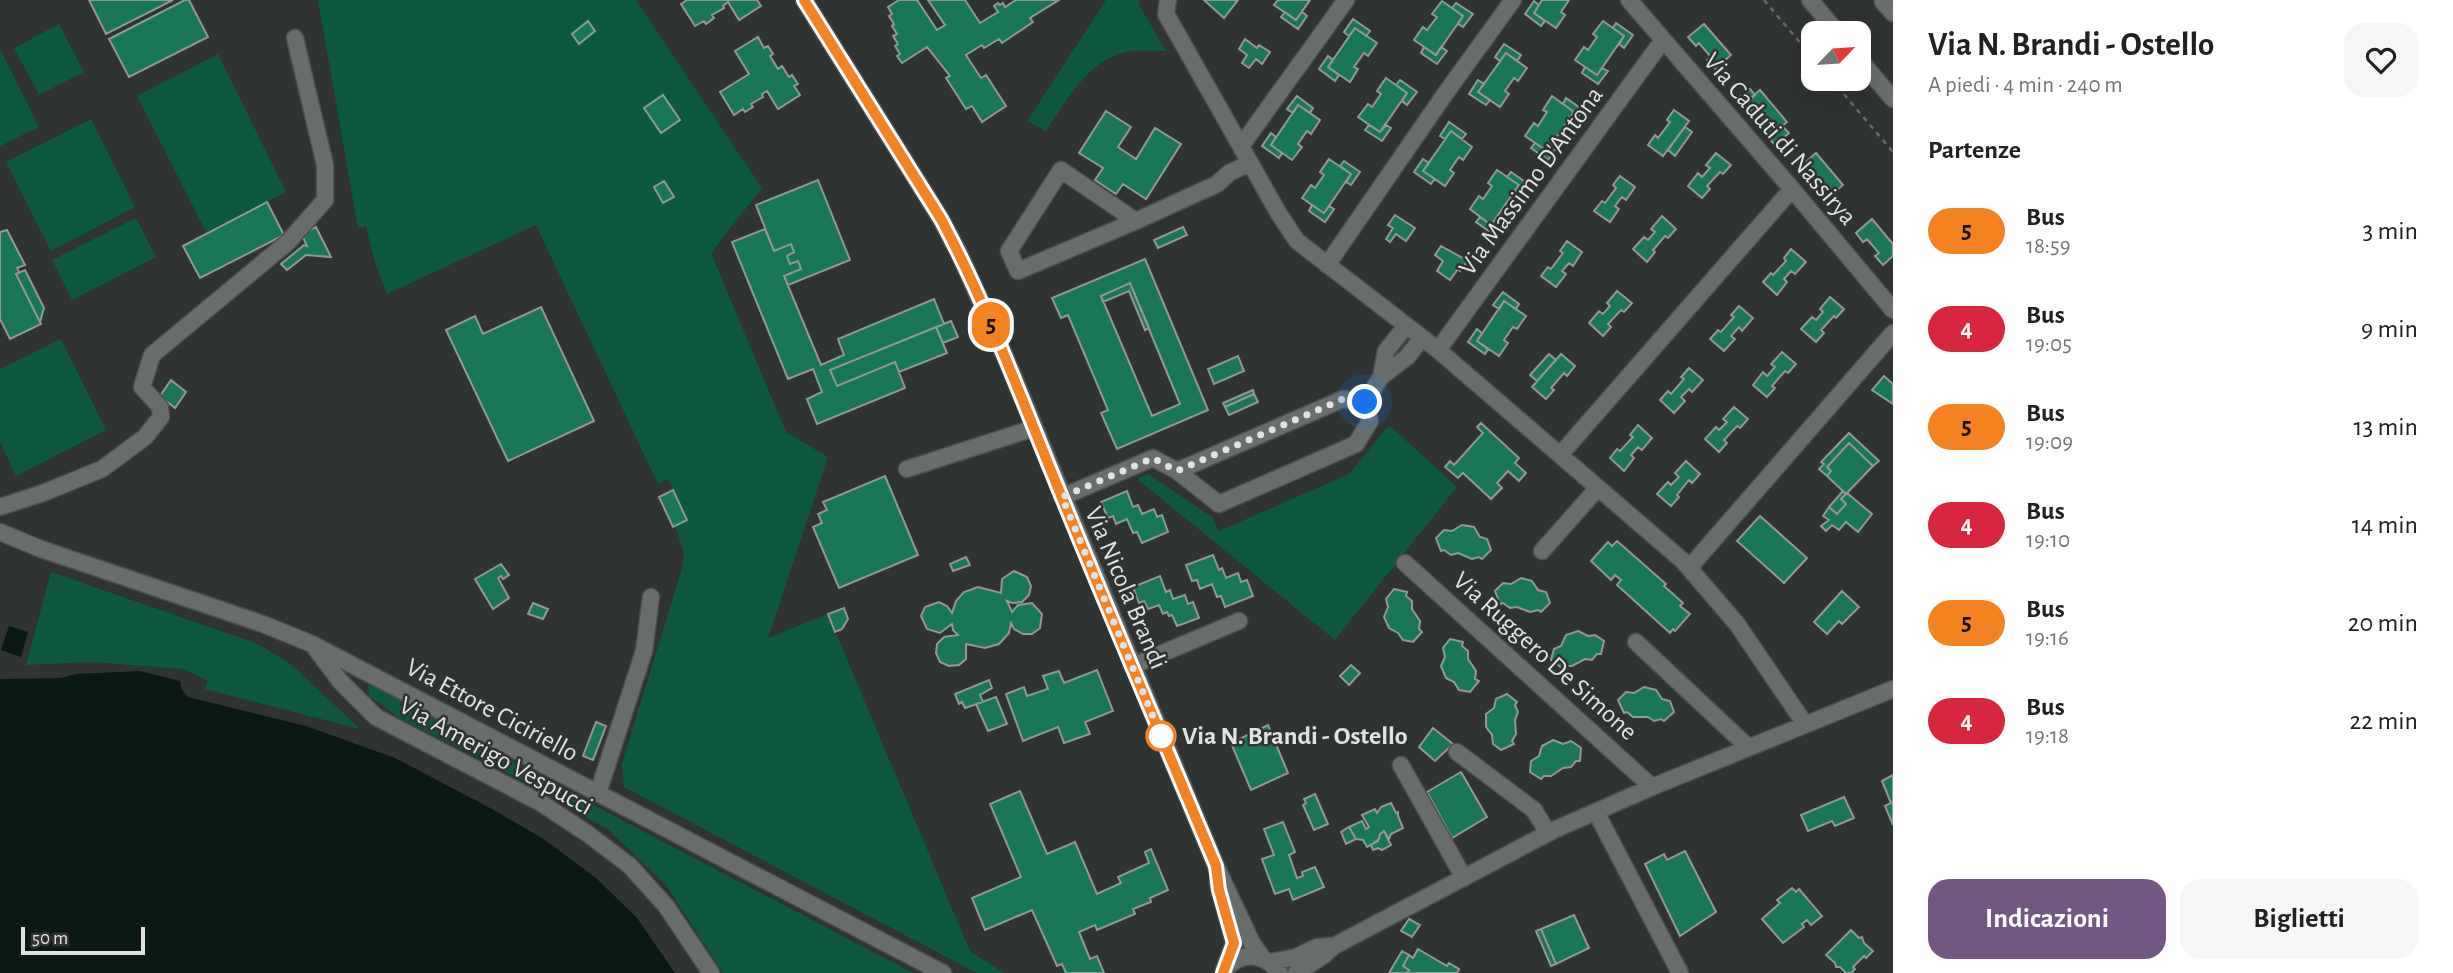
<!DOCTYPE html>
<html lang="it">
<meta charset="utf-8">
<style>
body{margin:0;font-family:"Alegreya Sans",sans-serif;background:#f6f6f6;color:#202124;height:100vh;display:flex;flex-direction:column;font-size:26px;white-space:nowrap}
*{box-sizing:border-box;margin:0}
p{font-size:23px;color:#757577}
.icon{flex:none;width:38px;height:38px;fill:none;stroke:currentColor;stroke-width:2;stroke-linecap:round;stroke-linejoin:round}
.map{position:relative;flex:1;overflow:hidden}
.drawer{display:flex;flex-direction:column;background:#fff;width:560px}
.drawer>*{flex:none}
.badge{padding:0 14px;border-radius:23px;font-size:24px;line-height:46px}
.needle{width:46px;rotate:65deg}
.fabs{position:absolute;left:1801px;top:21px;display:grid;gap:14px}
.fabs a{display:grid;place-items:center;width:70px;height:70px;border-radius:14px;background:#fff;box-shadow:0 7px 28px #0002;font-size:35px}
.scale{position:absolute;left:21px;bottom:18px;width:124px;box-sizing:border-box;padding-left:7px;border:4px solid #e0e3e1;border-top:0;font-size:19px;line-height:24px;white-space:nowrap;color:#e0e3e1;-webkit-text-stroke:5px #2f3331;paint-order:stroke}
.you{position:absolute;width:35px;height:35px;margin:-18px;border:5px solid #fff;border-radius:50%;background:#1a73e8;box-shadow:0 0 0 10px #1a73e833}
.map>.badge{position:absolute;translate:-50% -50%;box-shadow:0 0 0 4px #fff}
h2{padding:0 35px;font-size:26px;line-height:63px}
.round{display:grid;place-items:center;flex:none;width:74px;height:74px;border-radius:21px;background:#f6f6f6}
.overview{display:flex;align-items:center;justify-content:space-between;height:119px;padding:0 35px}
h1{font-size:33px;font-weight:600;line-height:52px}
.primary-button{display:flex;gap:14px;margin-top:auto;padding:14px 35px}
.primary-button a{flex:1;height:80px;border-radius:21px;background:#735783;color:#fff;font-size:28px;font-weight:600;line-height:80px;text-align:center}
.primary-button a+a{background:#f6f6f6;color:#202124}
ul{padding:0;list-style:none}
li{display:flex;align-items:center;gap:21px;height:98px;padding:0 35px}
li div{flex:1}
li b{display:block;font-size:26px}
li em{font-style:normal}
li .badge{min-width:77px;font-weight:700;text-align:center}
main{display:flex;flex:1;min-height:0}
.map>svg:first-child{display:block}
</style>
<main>
<div class="map">
<svg width="1893" height="973" viewBox="0 0 1893 973">
<rect width="100%" height="100%" fill="#2f3331"/>
<path fill="#0d583e" d="M318,0H636L762,188L711,253L786,432L828,457L768,638L828,614L970,951L1004,973H977L624,787L622,763L681,572L684,554L675,526L687,519L668,479L658,484L536,225L387,294L375,263L366,226L358,228Z
M1106,0H1140L1138,3L1166,51C1156,51 1144,50 1133,51C1090,56 1068,99 1046,131L1027,121Z
M59,24L84,72L39,95L14,48Z
M0,49L39,127L0,146Z
M218,54L286,192L206,232L137,96Z
M91,119L135,207L51,251L6,162Z
M136,218L156,257L72,300L52,260Z
M61,339L106,430L16,476L0,442V369Z
M1389,425L1457,487L1335,640L1137,479L1148,474L1212,517L1219,531L1349,474Z
M51,572L258,644L292,665L360,729L205,689L208,681L184,669L92,662L26,665Z
M368,686H378L563,789L913,973H723L665,884L609,830L518,778L398,717L369,696Z"/>
<path fill="#0a1913" d="M9,626L28,632L21,657L1,650Z
M140,671L180,681L182,690L188,697L306,726L395,758L492,809L545,840L596,878L637,918L675,973H0V679L61,678L76,674Z"/>
<path fill="#197656" stroke="#939896" stroke-width="2" fill-rule="evenodd" d="M89,0H173L106,34Z
M185,0H189L208,37L129,77L109,39Z
M687,0H757L761,6L739,20L728,2L723,6L724,8L712,15L714,18L706,24L704,21L695,26L681,4Z
M899,0H917L937,30L945,25L928,0H965L980,23L998,12L994,6L998,3L1000,5L1003,3L1005,7L1016,0H1059L1030,18L1033,22L1002,43L999,39L984,48L982,45L966,55L981,78L986,75L1006,106L982,122L972,106L966,109L946,78L950,76L927,47L902,63L897,56L900,54L895,46L898,44L893,36L897,34L892,26L894,24L889,16L892,14L888,7Z
M1204,0H1238L1224,18Z
M1278,0H1310L1296,20L1274,5Z
M1542,0H1569L1561,12L1565,15L1556,28L1534,13Z
M1442,1L1463,16L1436,55L1414,40L1423,27L1427,30L1437,17L1432,14Z
M1534,1L1539,5L1534,13L1545,21L1541,26L1525,14Z
M1456,3L1473,14L1463,27L1458,24L1463,16L1452,8Z
M1285,12L1296,20L1302,12L1307,16L1298,29L1281,17Z
M1353,19L1370,31L1366,36L1355,28L1349,36L1344,32Z
M588,21L595,31L579,44L572,34Z
M1603,21L1624,36L1597,75L1575,60L1584,47L1588,50L1597,37L1593,34Z
M1616,23L1633,35L1624,48L1619,44L1624,36L1613,28Z
M1704,24L1731,55L1715,69L1707,60L1711,57L1699,43L1696,46L1688,37Z
M1355,28L1377,43L1368,56L1364,53L1354,67L1358,69L1350,82L1328,67Z
M758,37L764,48L768,46L773,54L770,56L778,69L782,66L789,77L792,75L798,84L794,86L800,95L778,109L767,91L762,94L763,97L751,104L753,107L745,112L743,109L734,115L720,92L749,74L735,51Z
M1245,39L1257,48L1259,45L1270,52L1262,64L1256,59L1249,68L1242,63L1247,55L1239,49Z
M1504,44L1521,55L1517,61L1506,53L1500,61L1495,57Z
M1424,47L1436,55L1441,47L1447,51L1437,64L1421,53Z
M1506,53L1527,68L1518,81L1514,78L1505,91L1509,94L1500,107L1478,92Z
M1328,56L1333,60L1328,67L1339,75L1335,81L1319,69Z
M1585,67L1597,75L1602,68L1608,71L1598,84L1582,73Z
M1386,78L1407,93L1380,132L1358,117L1368,104L1372,107L1381,94L1377,91Z
M1400,80L1417,92L1407,105L1402,101L1407,93L1396,85Z
M1478,80L1484,84L1478,92L1490,100L1486,105L1469,94Z
M1750,89L1755,95L1744,104L1752,112L1749,114L1737,99Z
M1760,90L1787,122L1771,135L1763,126L1767,123L1755,109L1752,112L1744,104Z
M663,95L680,120L661,133L644,108Z
M1297,96L1313,108L1310,113L1298,105L1293,113L1287,109Z
M1552,96L1574,112L1547,151L1525,136L1534,123L1538,126L1547,112L1543,110Z
M1566,98L1583,110L1574,123L1568,120L1574,112L1563,104Z
M1298,105L1320,120L1311,134L1307,131L1298,144L1302,147L1292,160L1271,145Z
M1674,110L1689,121L1663,156L1648,145L1655,135L1658,138L1670,122L1667,120Z
M1106,111L1131,127L1118,147L1136,159L1155,128L1181,144L1146,199L1123,184L1116,194L1095,180L1103,168L1079,153Z
M1449,122L1466,134L1462,139L1451,131L1445,139L1440,136Z
M1369,125L1380,132L1386,125L1391,128L1382,141L1365,130Z
M1763,126L1771,135L1782,126L1789,133L1775,145L1761,129Z
M1685,127L1692,132L1675,156L1668,150Z
M1451,131L1472,147L1463,160L1459,157L1450,170L1454,173L1445,186L1423,171Z
M1271,133L1276,137L1271,145L1282,153L1279,158L1262,146Z
M1535,143L1547,151L1552,143L1557,147L1548,160L1531,148Z
M1716,153L1731,165L1723,174L1720,172L1707,186L1710,189L1702,198L1688,186L1698,173L1702,177L1710,168L1706,165Z
M1816,153L1843,185L1827,199L1820,190L1823,187L1812,173L1808,176L1800,167Z
M1329,159L1351,174L1324,213L1302,198L1311,185L1315,188L1324,175L1320,172Z
M1423,159L1429,163L1423,171L1435,179L1431,184L1414,172Z
M1344,161L1360,172L1351,185L1346,182L1351,174L1340,166Z
M1497,170L1519,185L1491,225L1470,209L1479,196L1483,199L1492,186L1488,183Z
M1511,172L1528,184L1519,197L1513,193L1519,185L1507,177Z
M1620,176L1635,187L1626,200L1622,197L1615,206L1619,209L1610,222L1594,211L1602,201L1605,203L1616,188L1613,185Z
M818,180L850,260L788,285L784,276L801,269L798,261L790,264L787,256L794,252L791,244L774,251L756,205Z
M664,181L674,197L663,203L654,187Z
M267,202L284,235L200,278L183,246Z
M1312,205L1324,213L1329,206L1334,209L1325,222L1309,211Z
M1395,215L1415,228L1406,241L1396,234L1390,242L1386,239L1393,228L1388,225Z
M1662,216L1676,229L1668,238L1665,236L1653,250L1655,252L1647,262L1633,249L1644,237L1648,240L1655,232L1651,229Z
M1480,217L1491,225L1497,217L1502,220L1493,234L1476,222Z
M1872,219L1893,244V256L1883,265L1875,256L1879,253L1867,239L1863,242L1856,233Z
M316,227L331,257L306,255L287,270L281,264L304,245L307,246L302,235Z
M1183,227L1187,235L1158,248L1154,240Z
M765,229L774,251L791,244L794,252L787,256L790,264L798,261L801,269L784,276L821,365L844,355L838,339L934,299L944,324L830,370L837,386L895,362L905,388L817,424L807,399L822,392L813,369L788,379L732,242Z
M7,230L25,265L17,268L19,272L16,274L41,324L10,339L0,319V232Z
M1567,241L1582,252L1573,266L1569,263L1562,271L1566,274L1556,287L1541,276L1548,267L1551,269L1563,253L1560,251Z
M1441,246L1468,261L1460,271L1458,269L1450,280L1437,271L1443,261L1435,255Z
M1791,249L1806,262L1795,274L1791,271L1784,279L1787,282L1777,295L1763,282L1771,273L1773,275L1786,261L1784,258Z
M1145,259L1208,410L1117,449L1101,413L1108,410L1068,315L1061,318L1052,298ZM1130,283L1180,404L1152,416L1101,296Z
M25,270L44,308L40,322L16,274Z
M1130,283L1149,328L1145,330L1129,291L1103,302L1101,296Z
M1617,291L1632,303L1624,312L1621,310L1608,324L1611,327L1603,336L1589,323L1599,311L1603,314L1610,306L1607,303Z
M1503,292L1519,304L1516,309L1504,301L1499,309L1493,305Z
M1830,297L1844,309L1836,318L1834,316L1821,330L1824,333L1816,342L1801,329L1812,317L1816,320L1823,312L1820,309Z
M1504,301L1526,316L1517,329L1513,327L1504,340L1508,343L1499,356L1477,341Z
M1739,306L1753,318L1742,331L1739,327L1731,336L1735,339L1724,351L1710,339L1718,330L1721,332L1734,317L1731,315Z
M541,307L594,421L508,461L446,330L475,316L483,334Z
M951,321L958,337L943,343L936,327Z
M936,327L947,353L899,372L895,362L837,386L830,370Z
M1477,329L1482,333L1477,341L1488,349L1485,354L1468,342Z
M1782,352L1796,364L1788,373L1785,371L1772,386L1775,388L1767,397L1753,385L1763,372L1767,376L1775,367L1771,364Z
M1549,354L1556,360L1537,381L1530,375Z
M1561,354L1575,366L1567,376L1564,373L1551,388L1554,390L1546,399L1532,387Z
M1238,356L1244,371L1214,384L1208,369Z
M1689,368L1703,380L1692,392L1689,389L1681,397L1685,401L1674,413L1660,400L1668,391L1671,394L1684,379L1681,377Z
M1884,376L1893,384V404L1872,390Z
M171,380L186,392L175,408L160,396Z
M1253,390L1254,394L1225,407L1223,403Z
M1254,394L1258,402L1229,415L1225,407Z
M1734,407L1748,419L1740,428L1737,426L1724,440L1727,443L1719,452L1705,439L1716,427L1719,430L1727,422L1723,419Z
M1481,423L1519,458L1515,463L1526,473L1519,481L1508,471L1497,483L1502,488L1491,499L1463,473L1458,478L1445,467L1450,461L1454,465L1483,433L1477,427Z
M1638,425L1652,438L1642,450L1638,447L1631,455L1634,458L1624,471L1610,458L1617,449L1620,451L1633,437L1630,435Z
M1849,433L1879,461L1873,466L1849,443L1827,467L1831,471L1827,476L1819,469L1824,464L1821,462Z
M1849,443L1873,466L1847,493L1872,514L1858,532L1846,522L1839,530L1832,525L1826,531L1821,526L1829,520L1823,516L1829,507L1837,514L1846,504L1841,499L1846,494L1827,476L1831,471L1827,467Z
M1686,461L1700,474L1692,483L1689,480L1677,495L1679,497L1671,506L1657,494L1668,482L1671,485L1679,477L1675,473Z
M885,476L918,555L839,588L813,527L822,523L818,514L827,510L823,502Z
M673,490L687,520L673,527L659,497Z
M1127,491L1133,507L1138,505L1142,514L1154,509L1157,517L1162,515L1168,532L1142,543L1137,532L1133,533L1127,519L1116,524L1113,516L1108,518L1101,502Z
M1843,491L1846,494L1841,499L1846,504L1837,514L1829,507Z
M1760,516L1807,558L1784,583L1737,541Z
M1462,525L1474,527L1480,537L1487,539L1491,550L1482,559L1479,557L1472,559L1458,553L1451,555L1444,550L1441,551L1436,538L1444,530L1452,531Z
M1617,541L1666,584L1664,586L1683,603L1680,606L1690,614L1675,631L1673,629L1670,633L1617,585L1621,580L1615,575L1611,580L1591,561L1608,542L1612,546Z
M1213,555L1219,570L1222,568L1226,578L1238,573L1241,582L1247,580L1253,596L1225,607L1221,596L1217,597L1212,584L1200,589L1197,580L1192,581L1186,565Z
M966,557L970,565L953,571L950,564Z
M501,564L509,575L503,579L501,576L498,578L509,598L493,609L475,579Z
M1014,571L1027,577L1031,586L1029,595L1022,602L1012,603L1007,601L1012,612L1018,605L1032,603L1042,614L1040,628L1032,634H1023L1014,629L1011,623L1009,633L999,644L985,648L966,644V659L959,665L949,666L940,662L936,653L937,644L944,637L958,635L953,630L952,624L940,633L927,629L921,616L925,607L939,602L947,606L952,613L956,601L964,592L978,587L1001,593L1002,579Z
M1160,576L1166,592L1170,590L1173,599L1185,595L1188,604L1193,602L1199,618L1177,626L1172,615L1169,616L1167,612L1163,614L1159,605L1148,609L1144,601L1139,603L1133,587Z
M1521,578L1532,581L1538,590L1546,592L1550,603L1541,612L1538,610L1530,612L1517,607L1510,608L1503,603L1500,604L1495,591L1503,583L1511,584Z
M1394,589L1407,592L1406,596L1412,601V609L1420,621L1419,629L1422,632L1413,642L1403,640L1398,633L1389,628L1384,617L1388,607L1386,599Z
M1842,591L1859,607L1842,624L1839,621L1827,634L1814,622Z
M533,603L548,609L543,619L528,614Z
M844,608L848,619L842,629L835,632L828,614Z
M1578,631L1588,636L1595,635L1604,641L1601,654H1597L1592,660L1585,659L1572,666H1564L1562,668L1551,660L1554,649L1561,646L1566,635Z
M1450,639L1463,642L1462,646L1468,651V659L1476,671L1475,679L1479,681L1470,692L1459,690L1454,682L1446,678L1441,666L1445,657L1443,648Z
M1351,665L1360,673L1349,685L1340,676Z
M1097,670L1113,711L1085,722L1090,734L1064,743L1058,727L1023,741L1006,694L1024,687L1027,696L1048,689L1043,676L1059,671L1064,683Z
M989,680L992,688L980,695L983,702L965,708L962,702L959,704L955,694Z
M1644,687L1656,690L1662,699L1670,701L1674,712L1664,721L1661,719L1654,721L1648,717H1633L1627,712L1624,713L1618,700L1626,692L1634,693Z
M1507,694L1517,702L1515,705L1518,712L1515,720L1516,734L1512,741L1514,744L1501,750L1493,744L1492,735L1486,727V714L1494,708L1496,699Z
M996,697L1007,724L988,731L976,704Z
M596,722L606,726L593,760L583,756Z
M1268,725L1288,773L1251,790L1231,743Z
M1433,728L1453,744L1435,761L1419,747Z
M1553,740L1563,744L1571,741L1581,748L1580,761H1576L1571,767L1563,768L1551,776H1544L1541,779L1530,772L1531,761L1539,756L1542,746Z
M1461,772L1487,817L1452,838L1427,792Z
M1893,775V825L1885,806L1891,803L1882,781Z
M1020,791L1047,854L1075,842L1097,894L1121,883L1118,877L1149,863L1145,852L1151,849L1168,890L1150,898L1151,902L1133,909L1135,914L1097,930L1095,925L1079,932L1090,959L1097,956L1104,973H1066L1062,964L1057,966L1032,910L985,930L972,898L1021,877L990,804Z
M1315,794L1328,824L1314,830L1303,805L1306,803L1304,799Z
M1844,797L1854,818L1835,826L1832,821L1808,831L1801,815Z
M1391,803L1396,813L1398,812V816L1403,828L1391,834L1389,839L1384,831L1380,834L1378,841L1367,847L1363,840L1356,839L1349,827L1362,821L1366,829L1369,827L1362,815L1375,809L1377,813L1381,807Z
M1283,822L1295,852L1289,855L1297,878L1303,876L1302,872L1315,867L1324,887L1293,900L1289,889L1275,894L1262,859L1274,855L1264,829Z
M1349,827L1356,839L1346,844L1341,832Z
M1384,831L1391,845L1382,850L1378,848L1373,850L1371,845L1379,839L1380,834Z
M1685,851L1716,912L1680,936L1645,864L1664,854L1667,860Z
M1792,888L1796,892L1799,889L1822,916L1811,925L1807,920L1802,924L1804,927L1783,943L1762,919L1780,903L1777,900Z
M1574,915L1589,948L1556,964L1541,929Z
M1409,919L1420,925L1412,937L1401,931Z
M1541,929L1556,964L1551,966L1536,931Z
M1851,930L1859,938L1862,937L1864,943L1873,951L1866,958L1864,956L1853,967L1855,969L1851,973H1846L1840,967H1836L1835,963L1826,955Z
M1418,949L1447,966L1449,963L1459,969L1457,973H1407L1409,970L1403,966L1409,955L1413,958Z
M1402,951L1409,955L1403,966L1409,970L1407,973H1389Z"/>
<g fill="none" stroke-linecap="round" stroke-linejoin="round">
<defs>
<path id="minor" d="M804,0L941,219L960,255L1010,368L1216,866L1252,943L1262,957
M1168,0L1166,14L1279,214L1297,241L1438,350L1683,561L1737,624L1805,724
M1629,0L1792,189L1893,310
M1810,0L1838,33
M1883,2L1893,13
M1858,58L1893,99
M1241,146L1346,0
M1136,221L1018,271L1009,251L1061,170L1136,221L1217,184L1229,173L1250,163
M1327,265L1445,94L1513,0
M1438,350L1663,40
M1381,377L1386,351L1406,326
M1560,455L1792,189
M907,469L1034,428
M1177,471L1343,399L1365,402
M1062,497L1153,458L1177,471L1219,504L1356,444L1370,421L1365,402L1381,377L1407,357L1422,338
M0,507L43,493L102,469L145,437L161,417L160,407L142,387L152,355L288,242L325,200V165L295,38
M0,532L41,549L263,624L312,644L943,973
M1542,551L1597,489
M1405,563L1652,787
M1689,568L1893,333
M1636,642L1748,747
M316,649L340,681L376,717L541,803L588,834L630,866L666,906L711,973
M1132,666L1239,621
M1457,752L1534,810L1548,833
M1401,765L1464,878
M598,793L644,651L651,597
M1596,812L1680,973
M1218,883L1234,943L1224,970
M1271,962L1296,957L1317,947L1331,946
M1224,971C1241,950 1264,953 1280,973
M1296,973L1323,956L1334,946L1554,830L1652,787L1893,689"/>
</defs>
<use href="#minor" stroke="#4b4f4d" stroke-width="19"/>
<path stroke="#676b69" stroke-width="2.5" stroke-dasharray="5 5" stroke-linecap="butt" d="M1764,0L1813,58
M1831,79L1893,152"/>
<use href="#minor" stroke="#696e6c" stroke-width="16"/>
</g>
<g fill="none" stroke-linecap="round" stroke-linejoin="round">
<defs>
<path id="line" d="M804,0L941,219C989,309 1024,406 1063,500C1113,623 1165,744 1216,866L1219,890L1234,943L1223,973"/>
</defs>
<use href="#line" stroke="#fff" stroke-width="16"/>
<use href="#line" stroke="#f58220" stroke-width="10"/>
<path stroke="#e0e3e1" stroke-width="7" stroke-dasharray="0 12.6" d="M1161,736L1164,743L1062,497L1153,458L1177,471L1343,399L1365,402"/>
</g>
<circle fill="#fff" stroke="#f58220" stroke-width="3.5" cx="1161" cy="736" r="14"/>
<g text-anchor="middle" dominant-baseline="central" stroke-width="5" stroke-linejoin="round" paint-order="stroke">
<g font-size="26" fill="#e0e3e1" stroke="#2f3331">
<text transform="translate(1780 139) rotate(49)">Via Caduti di Nassirya</text>
<text transform="translate(1531 181) rotate(-54)">Via Massimo D'Antona</text>
<text transform="translate(1126 588) rotate(67)">Via Nicola Brandi</text>
<text transform="translate(1545 656) rotate(42)">Via Ruggero De Simone</text>
<text transform="translate(492 710) rotate(28)">Via Ettore Ciciriello</text>
<text transform="translate(496 756) rotate(29)">Via Amerigo Vespucci</text>
</g>
<g font-size="26" font-weight="bold" fill="#e0e3e1" stroke="#2f3331" text-anchor="start">
<text x="1182" y="736">Via N. Brandi - Ostello</text>
</g>
</g>
</svg>
<div class="fabs">
<a><svg class="needle" viewBox="-14 -14 28 28"><path d="M0-13l5 13h-10z" fill="#e53935"/><path d="M0 13l5-13h-10z" fill="#757577"/></svg></a>
</div>
<div class="scale">50 m</div>
<div class="you" style="left:1365px;top:402px"></div>
<b class="badge" style="left:991px;top:325px;background:#f58220;color:#111">5</b>
</div>
<section class="drawer">
<div class="overview"><div><h1>Via N. Brandi - Ostello</h1><p>A piedi · 4 min · 240 m</p></div><a class="round"><svg class="icon" aria-label="heart" viewBox="0 0 24 24"><path d="M12 20l-8-8c-3-5 5-10 8-4 3-6 11-1 8 4z"/></svg></a></div>
<h2>Partenze</h2>
<ul>
<li><span class="badge" style="background:#f58220;color:#111">5</span><div><b>Bus</b><p>18:59</p></div><em>3 min</em></li>
<li><span class="badge" style="background:#d7263d;color:#fff">4</span><div><b>Bus</b><p>19:05</p></div><em>9 min</em></li>
<li><span class="badge" style="background:#f58220;color:#111">5</span><div><b>Bus</b><p>19:09</p></div><em>13 min</em></li>
<li><span class="badge" style="background:#d7263d;color:#fff">4</span><div><b>Bus</b><p>19:10</p></div><em>14 min</em></li>
<li><span class="badge" style="background:#f58220;color:#111">5</span><div><b>Bus</b><p>19:16</p></div><em>20 min</em></li>
<li><span class="badge" style="background:#d7263d;color:#fff">4</span><div><b>Bus</b><p>19:18</p></div><em>22 min</em></li>
</ul>
<div class="primary-button"><a>Indicazioni</a><a>Biglietti</a></div>
</section>
</main>
